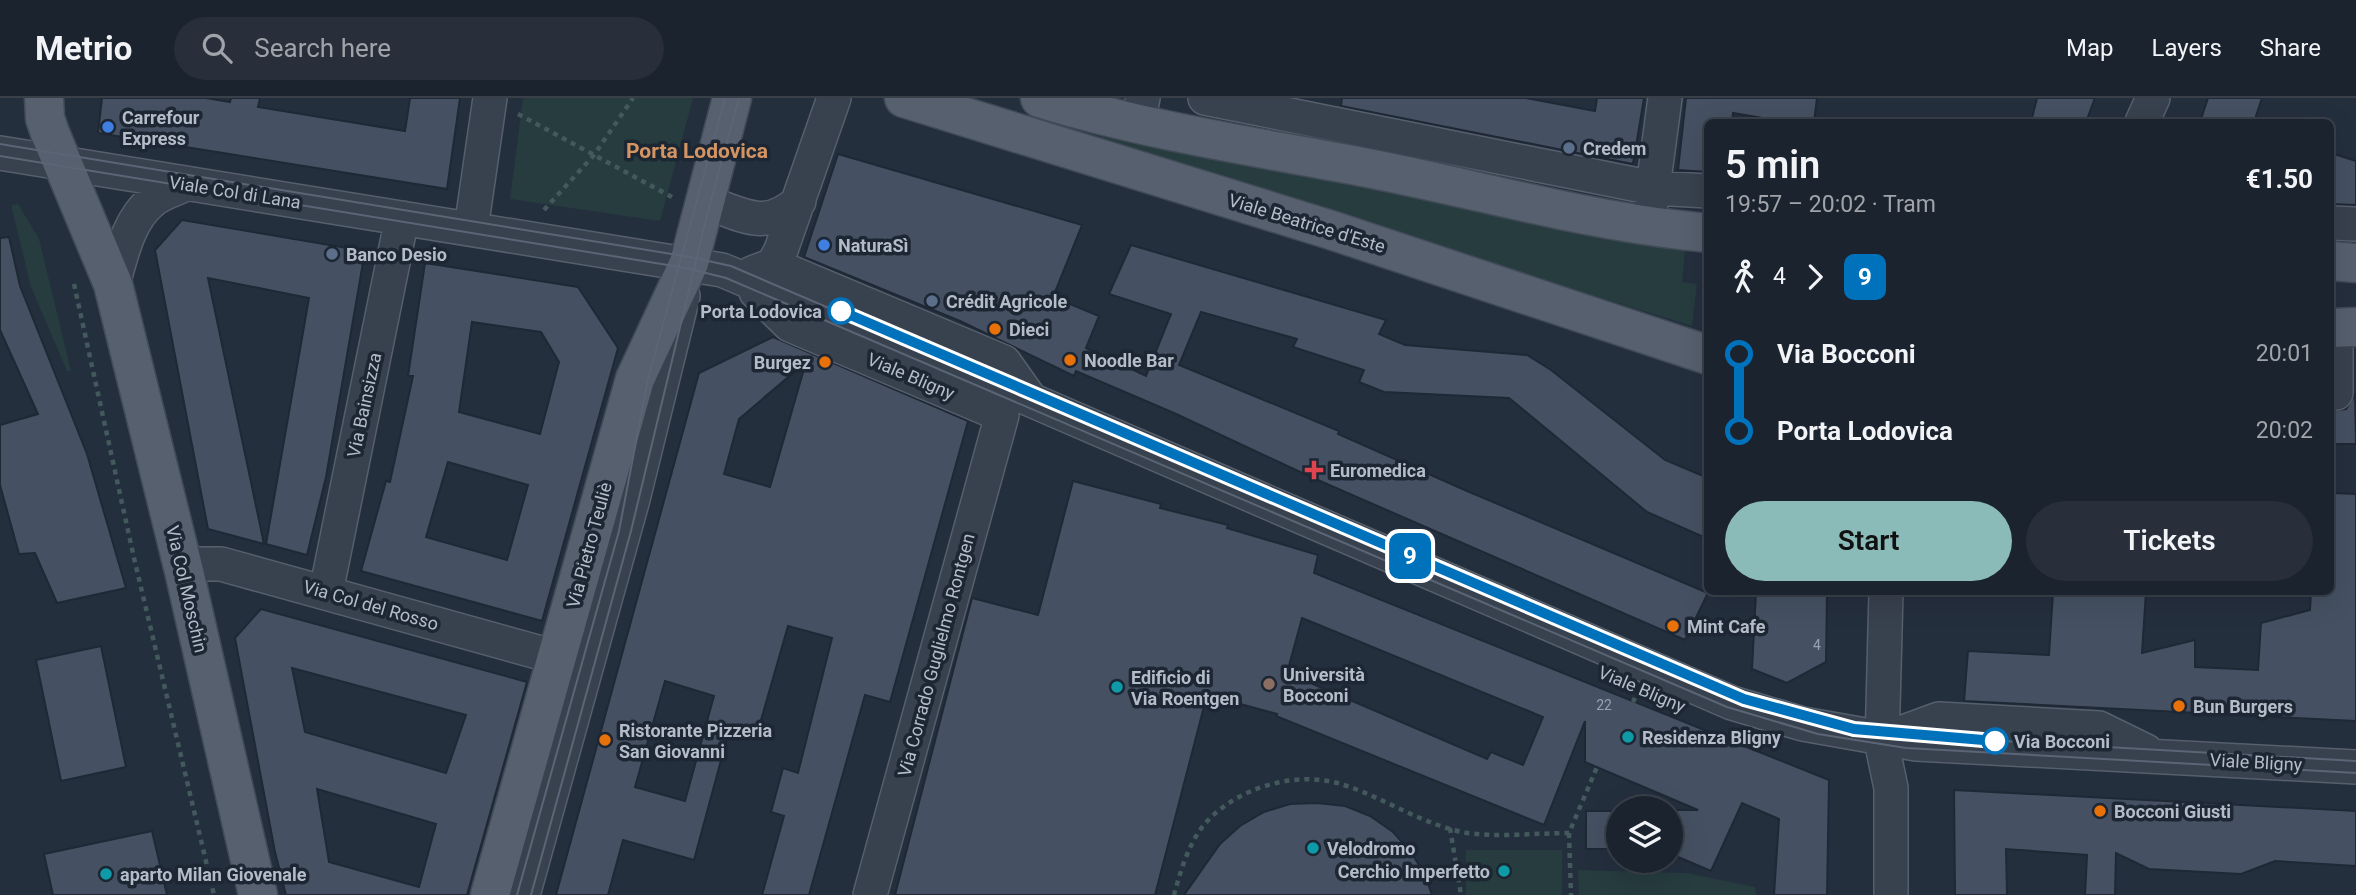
<!DOCTYPE html>
<meta charset="utf-8">
<style>
body{margin:0;font-family:Roboto,sans-serif;background:#282f3a;color:#f1f3f6;height:100vh;display:flex;flex-direction:column;font-size:26px;white-space:nowrap}
*{box-sizing:border-box;margin:0}
p{font-size:23px;color:#a0a4aa}
.icon{flex:none;width:38px;height:38px;fill:none;stroke:currentColor;stroke-width:2;stroke-linecap:round;stroke-linejoin:round}
.map{position:relative;flex:1;overflow:hidden}
.panel{position:absolute;left:1704px;top:21px;width:630px;height:476px;display:flex;flex-direction:column;background:#1b232e;border-radius:10px;box-shadow:0 7px 28px #0002,0 0 0 2px #39404a}
.panel>*{flex:none}
.badge{padding:0 14px;border-radius:10px;font-size:24px;line-height:46px}
.fabs{position:absolute;left:1606px;top:698px;display:grid;gap:14px}
.fabs a{display:grid;place-items:center;width:77px;height:77px;border-radius:50%;background:#1b232e;box-shadow:0 7px 28px #0002,0 0 0 2px #39404a;font-size:35px}
.map>.badge{position:absolute;translate:-50% -50%;box-shadow:0 0 0 4px #fff}
.legs{display:flex;align-items:center;gap:10px;height:77px;padding:0 21px;font-size:23px}
.legs p{margin-inline-start:auto}
.headline{display:flex;align-items:center;justify-content:space-between;height:119px;padding:0 21px}
h1{font-size:38px;font-weight:600;line-height:52px}
.button{display:flex;gap:14px;margin-top:auto;padding:14px 21px}
.button a{flex:1;height:80px;border-radius:42px;background:#8bbbb9;color:#111;font-size:28px;font-weight:600;line-height:80px;text-align:center}
.button a+a{background:#282f3a;color:#f1f3f6}
ul{padding:0 21px;list-style:none}
li{display:flex;align-items:center;gap:24px;height:77px;font-size:26px}
li i{display:grid;place-items:center;width:10px;height:100%;margin:0 9px;background:currentColor}
li i::after{content:'';width:18px;height:18px;margin:-9px;border:5px solid;border-radius:50%;background:#1b232e}
li p{margin-inline-start:auto}
li:first-child i{background:linear-gradient(#0000 50%,currentColor 0)}
li:last-child i{background:linear-gradient(currentColor 50%,#0000 0)}
header{display:flex;align-items:center;gap:42px;box-sizing:border-box;height:98px;padding:0 35px;background:#1b232e;border-bottom:2px solid #39404a}
header strong{font-size:33px}
nav{display:flex;gap:38px;margin-inline-start:auto;font-size:24px}
.search{width:490px;height:63px;background:#282f3a;display:flex;align-items:center;gap:18px;box-sizing:border-box;padding:0 24px;border-radius:38px;color:#a0a4aa;font-size:26px}
.map>svg:first-child{display:block}
</style>
<header>
<strong>Metrio</strong>
<div class="search"><svg class="icon" aria-label="search" viewBox="0 0 24 24"><circle cx="10" cy="10" r="6"/><path d="M15 15l6 6"/></svg>Search here</div>
<nav><a>Map</a><a>Layers</a><a>Share</a></nav>
</header>
<div class="map">
<svg width="2356" height="797" viewBox="0 0 2356 797">
<rect width="100%" height="100%" fill="#242f3e"/>
<path fill="#263c3f" d="M523,0H693L660,123L510,101Z
M1046,23L1685,153L1682,184L1697,186L1692,228L1357,125Z
M18,106L39,141L71,273H67L31,189L12,111V107Z
M1466,752H1562V797H1466Z
M1578,772L1686,775L1755,789L1756,797H1579Z"/>
<path fill="#455162" stroke="#1f2835" stroke-width="2" fill-rule="evenodd" d="M102,0H206L230,4L231,0H260L258,9L405,33L410,0H460L447,91L98,35Z
M1342,0H1526L1595,13L1597,0H1644L1633,66L1341,8Z
M1686,0H1817L1814,24H1786L1733,15L1732,24H1708V74L1678,72Z
M2037,0H2095L2086,24H2031Z
M2208,0H2262L2254,24H2200Z
M2331,55L2356,63V107L2331,106Z
M838,56L1082,127L1053,199L1099,218L1086,250L1146,278L1171,216L1109,196L1131,147L1386,222L1379,236L1405,247L1527,257L1551,272L1665,362L1708,380V441L1647,414L1509,300L1384,294L1359,284L1364,272L1293,249L1297,241L1201,214L1179,267L1339,333L1338,336L1467,393L1708,495L1685,542L1311,379L1174,315L1076,273L1074,278L960,223L804,159Z
M182,122L365,153L326,379L307,457L266,446L309,200L208,180L264,446L208,431L155,152Z
M9,139L20,188L87,356L126,490L57,505L35,455L19,456L0,387V327L38,316L0,232V140Z
M425,165L578,189L618,250L542,523L361,473L386,383L390,384L413,278H408ZM472,224L541,234L559,264L540,336L459,314ZM448,364L528,387L507,462L426,439Z
M773,239L968,323L890,604L865,597L809,797H762L784,718L771,714L783,670L798,675L832,540L788,528L757,636L730,629L694,762L623,742L608,797H556L699,275ZM806,264L770,389L724,376L739,321ZM665,583L714,598L685,703L635,689Z
M2355,297L2356,346H2331V313L2346,311Z
M1073,383L1161,406L1160,410L1228,427L1227,430L1318,457L1314,475L1829,682L1827,797H1774L1779,721L1742,705L1711,773L1671,756V712H1698L1585,664V623L1544,727L1276,618L1277,616L1207,597L1155,797H895L972,500L1038,517ZM1302,520L1543,619L1523,667L1491,654L1487,661L1287,575Z
M2331,395L2356,396V623L1964,603L1968,553L2049,557L2053,494H2146L2142,555L2195,542V569L2258,572L2261,525L2310,512L2311,494H2331Z
M1756,494H1827L1826,564L1787,585L1752,571Z
M261,511L527,584L467,797H286L275,754L235,540ZM292,570L466,617L446,675L305,634ZM317,691L436,726L419,789L329,764Z
M101,548L126,669L61,683L36,562Z
M1954,692L2356,713V768L2275,763L2241,776L2149,771L2116,755L2115,797H2085L2087,757L2006,751L2007,797H1955Z
M1317,705L1345,708L1370,718L1393,734L1411,754L1425,777L1432,797H1184L1220,746L1240,728L1264,714L1290,706Z
M1586,713H1619V751H1586Z
M152,733L167,797H53L44,756Z"/>
<g fill="none" stroke-linecap="round" stroke-linejoin="round">
<defs>
<path id="minor" d="M1205,0L1653,90L1708,93
M2142,24L2153,0
M1137,27L1143,0
M0,55L722,172L1031,302L1732,605L1803,626L1916,646L2356,669
M704,103C742,117 766,134 799,103
M1650,112L1665,0
M2331,125L2356,126
M471,131L490,0
M773,167L1004,264L1031,302
M752,175L773,167L781,152L834,0
M113,186C121,159 128,122 152,103C161,95 176,91 186,86
M756,194L790,227L1002,317
M2336,230V295
M184,473L199,466H221L559,560
M326,494L402,120
M1886,494L1882,647L1891,690V797
M1890,639L1939,621L2099,630L2146,653
M523,797L633,401L683,198
M870,797L1002,317"/>
<path id="major" d="M44,0L45,20L50,35L113,186L184,473L258,797
M904,0L1331,132L1708,257
M1040,0C1147,33 1258,49 1368,70C1481,92 1593,125 1708,135
M2331,163L2356,165
M2331,230L2356,229
M490,797L635,281L689,165L732,0"/>
</defs>
<use href="#minor" stroke="#565f6c" stroke-width="36"/>
<use href="#major" stroke="#414a57" stroke-width="41"/>
<path stroke="#44595c" stroke-width="4.5" stroke-dasharray="5 5" stroke-linecap="butt" d="M518,16L672,99
M544,112L594,57L633,0
M74,186L134,460L214,797
M1633,604L1635,600
M1450,730L1461,797
M1569,735L1571,797
M1174,797C1180,775 1188,747 1203,728C1234,690 1297,671 1344,687C1384,700 1420,725 1462,734C1493,740 1537,735 1569,735L1597,669"/>
<use href="#minor" stroke="#38414e" stroke-width="33"/>
<use href="#major" stroke="#56606e" stroke-width="38"/>
<path stroke="#5a6575" stroke-width="2" d="M0,46L690,159L731,168L1715,590L1798,618L1896,637L2356,663
M0,58L686,170L726,180L1727,609L1818,636L1906,650L2356,675
M517,797L619,433L648,281L725,0
M531,797L631,433L708,113L739,0"/>
</g>
<g fill="none" stroke-linecap="round" stroke-linejoin="round">
<defs>
<path id="line-1" d="M841,213L1744,601L1854,631L1995,643"/>
</defs>
<use href="#line-1" stroke="#fff" stroke-width="16"/>
<use href="#line-1" stroke="#0072bc" stroke-width="10"/>
</g>
<g fill="#3f7fe0" stroke="#1d2633" stroke-width="2.5">
<circle cx="108" cy="29" r="7"/>
<circle cx="824" cy="147" r="7"/>
</g>
<g fill="#5c6f8a" stroke="#1d2633" stroke-width="2.5">
<circle cx="1569" cy="50" r="7"/>
<circle cx="332" cy="156" r="7"/>
<circle cx="932" cy="203" r="7"/>
</g>
<g fill="#fff" stroke="#0072bc" stroke-width="3.5">
<circle cx="841" cy="213" r="12"/>
<circle cx="1995" cy="643" r="12"/>
</g>
<g fill="#e8710a" stroke="#1d2633" stroke-width="2.5">
<circle cx="995" cy="231" r="7"/>
<circle cx="1070" cy="262" r="7"/>
<circle cx="825" cy="264" r="7"/>
<circle cx="1673" cy="528" r="7"/>
<circle cx="2179" cy="608" r="7"/>
<circle cx="605" cy="642" r="7"/>
<circle cx="2100" cy="713" r="7"/>
</g>
<path fill="#e0444e" stroke="#1d2633" stroke-width="2.5" d="M1310.5 361.5h7v7h7v7h-7v7h-7v-7h-7v-7h7z"/>
<circle fill="#8d6e63" stroke="#1d2633" stroke-width="2.5" cx="1269" cy="586" r="7"/>
<g fill="#0f9aa8" stroke="#1d2633" stroke-width="2.5">
<circle cx="1117" cy="589" r="7"/>
<circle cx="1628" cy="639" r="7"/>
<circle cx="1313" cy="750" r="7"/>
<circle cx="1504" cy="773" r="7"/>
<circle cx="106" cy="776" r="7"/>
</g>
<g text-anchor="middle" dominant-baseline="central" stroke-width="7" stroke-linejoin="round" paint-order="stroke">
<g font-size="14" fill="#98a1af">
<text x="1817" y="547">4</text>
<text x="1604" y="607">22</text>
</g>
<g font-size="18" font-weight="bold" fill="#b4bcc9" stroke="#1d2633" text-anchor="start">
<text x="122" y="19">Carrefour<tspan x="122" dy="21">Express</tspan></text>
<text x="1583" y="50">Credem</text>
<text x="838" y="147">NaturaSì</text>
<text x="346" y="156">Banco Desio</text>
<text x="946" y="203">Crédit Agricole</text>
<text x="1009" y="231">Dieci</text>
<text x="1084" y="262">Noodle Bar</text>
<text x="811" y="264" text-anchor="end">Burgez</text>
<text x="1330" y="372">Euromedica</text>
<text x="1687" y="528">Mint Cafe</text>
<text x="1283" y="576">Università<tspan x="1283" dy="21">Bocconi</tspan></text>
<text x="1131" y="579">Edificio di<tspan x="1131" dy="21">Via Roentgen</tspan></text>
<text x="2193" y="608">Bun Burgers</text>
<text x="619" y="632">Ristorante Pizzeria<tspan x="619" dy="21">San Giovanni</tspan></text>
<text x="1642" y="639">Residenza Bligny</text>
<text x="2114" y="713">Bocconi Giusti</text>
<text x="1327" y="750">Velodromo</text>
<text x="1490" y="773" text-anchor="end">Cerchio Imperfetto</text>
<text x="120" y="776">aparto Milan Giovenale</text>
</g>
<g font-size="18" fill="#b4bcc9" stroke="#1d2633">
<text transform="translate(235 94) rotate(9)">Viale Col di Lana</text>
<text transform="translate(1307 125) rotate(17)">Viale Beatrice d'Este</text>
<text transform="translate(911 278) rotate(23)">Viale Bligny</text>
<text transform="translate(364 307) rotate(-78)">Via Bainsizza</text>
<text transform="translate(589 447) rotate(-75)">Via Pietro Teuliè</text>
<text transform="translate(187 491) rotate(77)">Via Col Moschin</text>
<text transform="translate(371 507) rotate(16)">Via Col del Rosso</text>
<text transform="translate(936 557) rotate(-75)">Via Corrado Guglielmo Rontgen</text>
<text transform="translate(1642 591) rotate(23)">Viale Bligny</text>
<text transform="translate(2256 664) rotate(3)">Viale Bligny</text>
</g>
<g font-size="18" font-weight="bold" fill="#b4bcc9" stroke="#1d2633" text-anchor="end">
<text x="822" y="213">Porta Lodovica</text>
<text x="2014" y="643" text-anchor="start">Via Bocconi</text>
</g>
<g font-size="21" font-weight="bold" fill="#d59563" stroke="#1d2633">
<text x="697" y="53">Porta Lodovica</text>
</g>
</g>
</svg>
<div class="fabs">
<a><svg class="icon" aria-label="layers" viewBox="0 0 24 24"><path d="M12 4l9 5-9 5-9-5zM3 14l9 5 9-5"/></svg></a>
</div>
<b class="badge" style="left:1410px;top:458px;background:#0072bc;color:#fff">9</b>
<section class="panel">
<div class="headline"><div><h1>5 min</h1><p>19:57 – 20:02 · Tram</p></div><b>€1.50</b></div>
<div class="legs"><svg class="icon" aria-label="walk" viewBox="0 0 24 24"><circle cx="13" cy="4" r="2"/><path d="M13 8l-2 6 4 7M11 14l-3 7M7 12l3-4h3l4 4"/></svg>4<svg class="icon" aria-label="forward" viewBox="0 0 24 24"><path d="M9 5l7 7-7 7"/></svg><b class="badge" style="background:#0072bc;color:#fff">9</b></div>
<ul>
<li><i style="color:#0072bc"></i><b>Via Bocconi</b><p>20:01</p></li>
<li><i style="color:#0072bc"></i><b>Porta Lodovica</b><p>20:02</p></li>
</ul>
<div class="button"><a>Start</a><a>Tickets</a></div>
</section>
</div>
